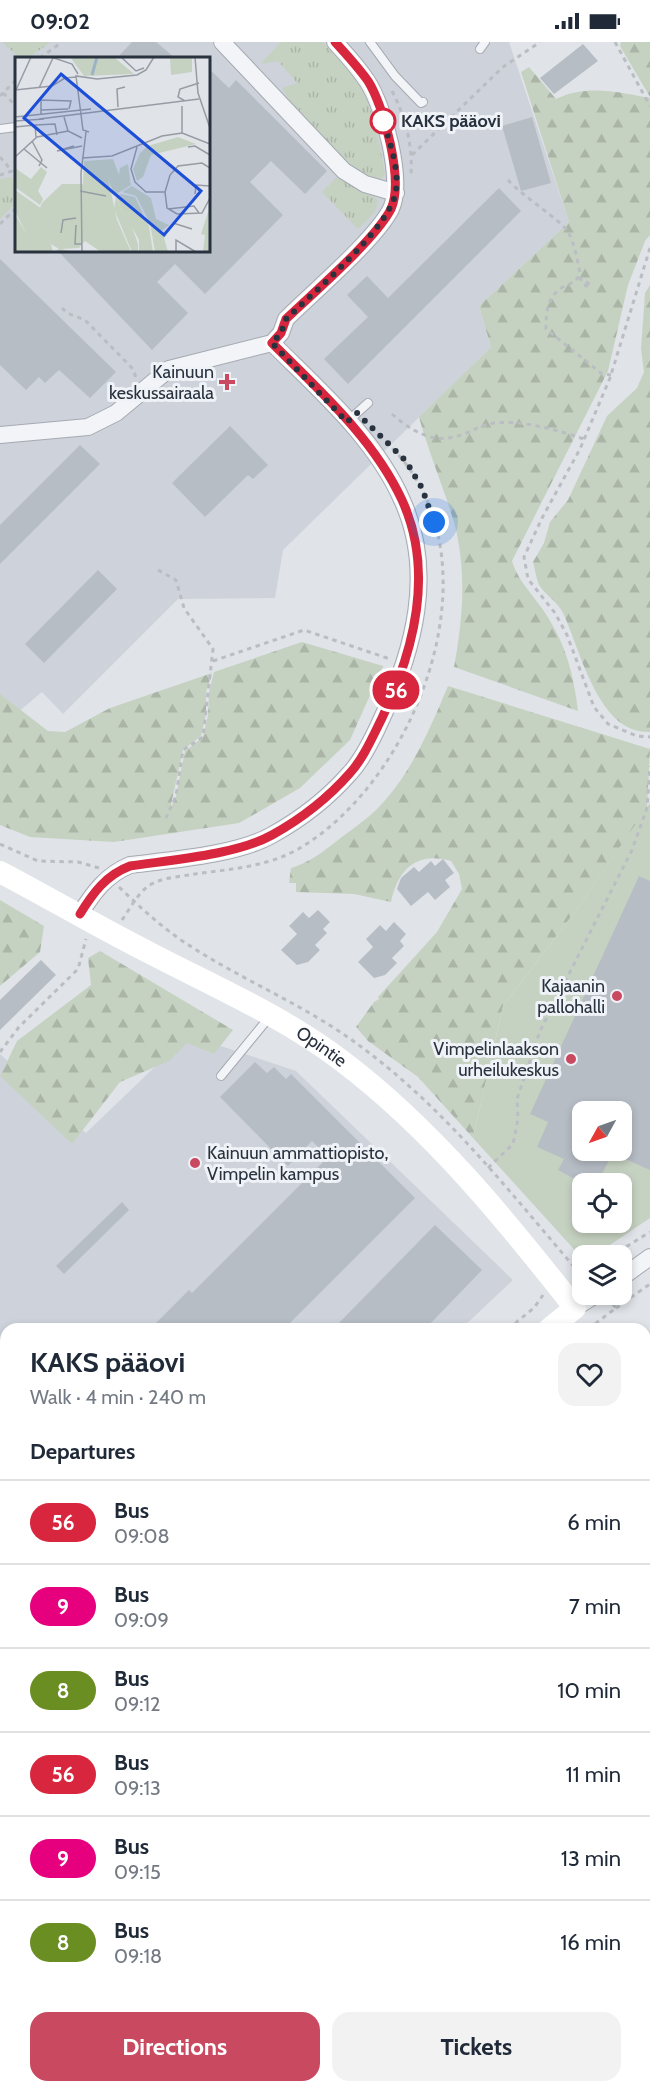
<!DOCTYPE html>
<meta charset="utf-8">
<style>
body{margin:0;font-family:Cabin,sans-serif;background:#f2f2f3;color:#1f2937;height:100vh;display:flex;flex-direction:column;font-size:22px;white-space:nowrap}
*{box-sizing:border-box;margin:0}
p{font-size:20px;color:#747a83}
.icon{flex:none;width:33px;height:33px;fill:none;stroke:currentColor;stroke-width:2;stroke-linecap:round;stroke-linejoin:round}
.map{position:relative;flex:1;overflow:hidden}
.panel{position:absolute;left:0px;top:1281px;width:651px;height:770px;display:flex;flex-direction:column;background:#fff;border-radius:18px 18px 0 0;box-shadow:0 3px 9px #0003}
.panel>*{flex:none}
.badge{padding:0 12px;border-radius:20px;font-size:21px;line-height:39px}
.needle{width:39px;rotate:230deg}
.controls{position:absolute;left:572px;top:1059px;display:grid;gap:12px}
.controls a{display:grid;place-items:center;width:60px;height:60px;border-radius:12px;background:#fff;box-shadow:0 3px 9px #0003;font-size:30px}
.you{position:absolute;width:30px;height:30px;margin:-15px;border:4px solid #fff;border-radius:50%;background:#1a73e8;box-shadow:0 0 0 9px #1a73e833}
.map>.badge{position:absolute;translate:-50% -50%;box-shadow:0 0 0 3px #fff}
h2{padding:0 30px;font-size:22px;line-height:54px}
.round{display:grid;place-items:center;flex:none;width:63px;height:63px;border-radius:18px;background:#f2f2f3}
.summary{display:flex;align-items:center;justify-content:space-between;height:102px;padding:0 30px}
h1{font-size:28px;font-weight:800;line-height:45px}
.button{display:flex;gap:12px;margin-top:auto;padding:12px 30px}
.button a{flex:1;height:69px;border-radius:18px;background:#c94960;color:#fff;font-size:24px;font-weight:800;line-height:69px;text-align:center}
.button a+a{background:#f2f2f3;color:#1f2937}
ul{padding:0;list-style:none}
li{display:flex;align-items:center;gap:18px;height:84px;padding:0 30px;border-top:2px solid #e0e1e3}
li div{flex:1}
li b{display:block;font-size:22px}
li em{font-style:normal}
li .badge{min-width:66px;font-weight:700;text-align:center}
.status{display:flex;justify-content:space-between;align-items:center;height:42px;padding:0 30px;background:#fff;direction:ltr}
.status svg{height:16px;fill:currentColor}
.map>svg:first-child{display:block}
</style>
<div class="status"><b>09:02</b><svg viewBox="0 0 49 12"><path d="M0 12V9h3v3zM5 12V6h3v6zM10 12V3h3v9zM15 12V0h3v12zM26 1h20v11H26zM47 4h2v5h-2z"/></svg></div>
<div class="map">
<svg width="650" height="2050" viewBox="0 0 650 2050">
<defs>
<pattern id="grass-tufts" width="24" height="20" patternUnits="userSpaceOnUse" patternTransform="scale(1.5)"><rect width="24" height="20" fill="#c6d2c1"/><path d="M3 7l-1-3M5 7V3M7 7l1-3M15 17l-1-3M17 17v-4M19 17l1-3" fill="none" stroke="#aab5a7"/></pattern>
<pattern id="forest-firs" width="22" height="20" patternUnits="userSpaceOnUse" patternTransform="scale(1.5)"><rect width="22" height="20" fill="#c6d2c1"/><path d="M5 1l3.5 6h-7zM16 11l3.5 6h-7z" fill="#aab5a7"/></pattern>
</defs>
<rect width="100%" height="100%" fill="#e0e3e8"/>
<path fill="#ced2da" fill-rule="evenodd" d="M0,0H509L569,180L479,264L491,305L283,508L275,556L178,557L63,672L42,650L5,681L0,676ZM16,16H208V208H16Z
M188,993L296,1029L513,1238L461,1287H6V1307L0,1302V1012L86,1091Z
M645,1434L650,1439V1966L645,1961Z
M0,1469L6,1476V1612L0,1618Z
M582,2044L588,2050H285L280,2045Z"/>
<path fill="url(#grass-tufts)" d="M2,0H51L28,16H20Z
M281,0H323C336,16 355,31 364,50C375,76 380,105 385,132L381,137L375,138L350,125L296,71L282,46L297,41L278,19L260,22Z
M338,134L373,153L378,159L375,170L358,187L322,150Z
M11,135L16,141V161L0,177V137Z
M0,1881L6,1890V1967L0,1961Z"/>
<path fill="url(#forest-firs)" d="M621,0H650V55L620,4Z
M529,25L556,57C585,42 620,50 650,56V193L645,199L628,243L608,329L512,519C519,542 537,556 549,577C567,606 574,636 578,669L454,625C463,577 467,528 454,480C443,444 429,411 419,375L491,305L479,264L569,180L521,30Z
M650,243V690C598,692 581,609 563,571C558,560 545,553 539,543C536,536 535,527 533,520L544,501L550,480L568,458L607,374L637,346L644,330L641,307L645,251Z
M302,600L383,624L350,698L300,746L239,781L114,800L30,795L0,783V652L48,689L65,690L110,666L212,631L206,650V672L201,694L183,708L170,767L176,754L185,709L203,695L208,673L209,650L214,630Z
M448,644L650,707L647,766L580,863L503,964L473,1096L418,1035L368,999L356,985L374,960L379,957L378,955L437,890L462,847L459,832L451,819C416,809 398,828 391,860L354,852L296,850V841H289L291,826C309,821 324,809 338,798C351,788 366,778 378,766C411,732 430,687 448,644Z
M0,858L44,884L40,910L0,944Z
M100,909L233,988L214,1012L187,1001L169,1019L120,1040L72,1102L0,1034L17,999L91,943L88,916Z"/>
<path fill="#c6d2c1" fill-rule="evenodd" d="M650,761V1176L595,1213L582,1214V1216L473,1096L503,964L580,863ZM582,1070H621V1108H582ZM582,1142H621V1180H582Z"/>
<path fill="#b7bdc5" d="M132,0H156L175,16H117Z
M583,2L598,19L554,52L540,36Z
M208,26L229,46L236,38L327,129L305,152L271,119L250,140L283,173L205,252L175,222L157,240L188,271L152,308L57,208H208Z
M532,75L551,141L521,149L502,84Z
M499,146L521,169L348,342L324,317L368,275L347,253L367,234L388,256Z
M0,217L116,330L90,356L59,328L45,341L39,335L26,348L0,323Z
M230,384L268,423L253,437L248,433L205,475L172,441Z
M80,403L100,422L0,522V483Z
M98,528L117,547L44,621L25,602Z
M443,817L454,831L445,838L450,845L435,858L428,850L411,864L397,847L401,836L414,825L419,830L431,819L435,824Z
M639,834L650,839V1128L621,1115V1070H582V1108H614L597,1142H584L558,1128L564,1117L537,1105L548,1080L530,1072Z
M318,868L330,880L323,887L327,891L315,903L320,908L308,920L297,923L281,908L297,892L289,884L303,870L309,876Z
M394,880L406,892L400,899L404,904L392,916L397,921L385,933L374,936L358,920L373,905L366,897L380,883L386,889Z
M41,918L56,933L0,988V958Z
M255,1020L267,1031L274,1025L286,1037L291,1032L415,1156L284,1287H150L189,1248L192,1251L328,1115L312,1099L288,1124L220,1055Z
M122,1160L129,1168L64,1232L56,1224Z
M435,1183L482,1228L425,1287H333Z"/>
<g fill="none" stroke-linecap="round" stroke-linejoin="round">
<defs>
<path id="lane" d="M370,0L395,34L421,61L423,60
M480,7L485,0
M0,87L16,85
M348,379L368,361
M221,1034L271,973
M645,1475L650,1480
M645,1527L650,1532
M0,1635L6,1629
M645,1887L650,1883
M645,1923L650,1928"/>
<path id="street" d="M222,0L344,129L365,142L396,151
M0,393L88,385L116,371L169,327L272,301L281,291L286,277C313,250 375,198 391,167C404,139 384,64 367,39C358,25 346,12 335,0
M80,872C93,851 106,833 130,823C170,818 237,813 272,793C301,777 328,756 350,731C363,717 374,694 382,676C414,608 435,530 402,458C375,396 319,348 272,301
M621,1236L650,1215
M575,1266L597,1252
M0,1443L6,1450
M645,1735L650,1740
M606,2044L612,2050"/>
<path id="highway" d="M0,1373L6,1379
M645,2004L650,2009"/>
</defs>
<use href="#lane" stroke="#a5aab2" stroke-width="10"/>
<use href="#street" stroke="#a5aab2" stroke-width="18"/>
<use href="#highway" stroke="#88919e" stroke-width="30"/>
<path stroke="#babec3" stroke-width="3" stroke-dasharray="4.5 4.5" stroke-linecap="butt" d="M615,0L650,64
M40,16L62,0
M392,49C405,74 413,103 411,132
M3,51L16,64
M0,54L16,38
M412,113L503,25L540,0
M0,115L12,129L0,133
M508,138C522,154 561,178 568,190C575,202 577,217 580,231C577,240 571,241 563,245C547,254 546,271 546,287L602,332L611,333
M0,182L16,166
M650,206L610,336L580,407L542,476L524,515L528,537L555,571L567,593L594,665L608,682L637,694L650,695
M579,235L586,244L591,243L583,238
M62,266L67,271L85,278L133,327L136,336
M392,372C409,387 430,401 454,395C468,392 480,383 494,381C523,378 557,388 584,397
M158,528L176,538L184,566L213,607L203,695L183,708L176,754L166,776
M213,619L304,588L390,617
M0,802L38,819L78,820L99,826
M119,845C139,864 158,882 181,898C240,938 307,963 364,1007C445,1067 510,1150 575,1226L582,1227
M122,878C129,868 137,853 147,845C160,835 179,835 195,832C230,827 268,825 300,806C420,735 502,514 390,404
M0,1010L19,985L78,927L86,897
M488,1126L513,1102L518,1077L517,1057L540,989L632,808L647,766L650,724
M611,1214L650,1190
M616,1266L650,1242
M508,1287L534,1266L543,1253
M588,1287L616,1266L610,1259
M0,1311L6,1316
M645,1428L650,1433
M645,1553L650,1554
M645,1765L650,1771
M0,1775L6,1770
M0,1832L6,1826"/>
<use href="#lane" stroke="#f2f4f7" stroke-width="8"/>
<use href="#street" stroke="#f2f4f7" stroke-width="16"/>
<g stroke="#fff" stroke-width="22">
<path id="s1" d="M0,830C50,856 98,885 148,910C213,944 283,974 342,1019C432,1087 506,1178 575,1266L549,1287"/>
<path d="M0,1800L6,1794"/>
<path d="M0,1984L6,1988"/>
<path d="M181,2044L187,2050"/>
</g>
<use href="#highway" stroke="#fff" stroke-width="28"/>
<path stroke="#7a8391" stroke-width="4.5" stroke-dasharray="3 6" stroke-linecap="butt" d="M0,1813L6,1820
M232,2044L238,2050"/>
</g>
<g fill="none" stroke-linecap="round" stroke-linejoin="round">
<defs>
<path id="line" d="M80,872C93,851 106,833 130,824C170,818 236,813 272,793C301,777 328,756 350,731C363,717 373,694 382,676C414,609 435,530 402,458C374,397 319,348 272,301L281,291L286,277C313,251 375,198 391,167C404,139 384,64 368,39C358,25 346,12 335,0"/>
</defs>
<use href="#line" stroke="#fff" stroke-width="14"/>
<use href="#line" stroke="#d7263d" stroke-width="9"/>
<path stroke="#29323f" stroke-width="6" stroke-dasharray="0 10.8" d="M383,79L382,76C389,98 401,130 395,153C387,188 314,250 286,277L281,291L272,301L347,380L357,371L406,419L422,446L434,480"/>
</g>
<circle fill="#fff" stroke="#d7263d" stroke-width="3" cx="383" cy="79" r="12"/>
<g fill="#c94960" stroke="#eff2f6" stroke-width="2">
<path d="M224 331h6v6h6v6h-6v6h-6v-6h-6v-6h6z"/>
<circle cx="617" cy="954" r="6"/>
<circle cx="571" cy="1017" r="6"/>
<circle cx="195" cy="1121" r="6"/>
</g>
<g text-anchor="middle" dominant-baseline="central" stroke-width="6" stroke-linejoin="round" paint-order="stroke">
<g font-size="18" font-weight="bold" fill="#29323f" stroke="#eff2f6" text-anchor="start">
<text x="401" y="79">KAKS pääovi</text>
</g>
<g font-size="18" fill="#29323f" stroke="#eff2f6" text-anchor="end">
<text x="214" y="330">Kainuun<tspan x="214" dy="21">keskussairaala</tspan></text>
<text x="605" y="944">Kajaanin<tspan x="605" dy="21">pallohalli</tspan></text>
<text x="559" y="1007">Vimpelinlaakson<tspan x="559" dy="21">urheilukeskus</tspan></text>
<text x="207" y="1111" text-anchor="start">Kainuun ammattiopisto,<tspan x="207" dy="21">Vimpelin kampus</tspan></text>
</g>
<g font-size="18" fill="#29323f" stroke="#eff2f6">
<text stroke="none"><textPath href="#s1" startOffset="366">Opintie</textPath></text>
</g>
</g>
<g transform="translate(15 15)">
<rect width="195" height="195" fill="#e0e3e8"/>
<path d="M163,80L181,87L136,98L128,120L122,124L118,112L125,96L133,89ZM98,102L104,118L105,111L113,107L116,128L100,138L84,103ZM26,110L32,115L23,134L28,142L25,148L0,130V111L16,122ZM117,129L136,141L141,162L154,168L145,175L152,178L149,181L153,195H140L135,166L121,139L107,135ZM0,133L27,152L38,195H0V157L12,178L0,154ZM106,137L120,140L134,169L138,195H124V183L117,170L123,187V195H117L99,152L101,140L110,162L101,139ZM195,149V195H194L188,194L190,178L186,177Z" fill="#c6d2c1"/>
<path d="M55,0H99L119,17L69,19ZM177,0V15L156,18L155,1ZM84,103L91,113L102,163L116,195H86L70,184L64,191L46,192L60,195H38L44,192L36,187L25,151L27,146L47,127H68L69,104Z" fill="#c6d2c1"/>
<path fill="none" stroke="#9cb2c7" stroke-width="3" d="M77,18L82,0"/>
<path fill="none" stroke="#979ca4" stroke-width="1.5" d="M36,0L57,7L63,17M106,0L121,14L129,11M180,0L183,36L195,71M24,31L38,1M0,33L37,29L50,21L61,20M1,33L16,0M170,44L163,40L165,32L184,26M167,49V76L195,87M103,50L102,32L110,30M26,53L53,52M26,57V43L56,44L54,52M0,60L76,52M49,60L53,74L67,81M24,62L184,42M0,64L29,62M20,68L40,67L42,78M0,70L20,68L21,80M74,75L68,73L61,19L82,22L122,18L131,13L139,0M17,84L27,103L24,109M59,89L42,94L67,89M122,90L116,112L120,125L131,135H150M173,90L180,89L195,98M9,92L32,111M0,100L22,80L53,74M67,101L97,99L147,79L167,76M195,111L187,106L163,109L155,118L150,135L152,151L162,157L187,156L195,141M65,134L91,139M180,137L181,128L195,129M153,152L179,149L184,156M158,166L177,172M61,168L60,187H67M46,176L48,163L61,161M67,195L66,116L71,75M161,195V183L181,195"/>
<path fill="#1d4ed8" fill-opacity="0.15" stroke="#1d4ed8" stroke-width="3" d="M46,17L186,134L149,178L9,61Z"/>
<rect width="195" height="195" fill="none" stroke="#29323f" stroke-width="3"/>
</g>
</svg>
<div class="controls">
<a><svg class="needle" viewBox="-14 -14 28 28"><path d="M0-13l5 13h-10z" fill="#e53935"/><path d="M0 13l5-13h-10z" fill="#747a83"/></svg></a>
<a><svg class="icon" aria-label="locate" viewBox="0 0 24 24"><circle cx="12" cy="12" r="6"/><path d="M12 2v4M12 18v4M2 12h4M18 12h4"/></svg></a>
<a><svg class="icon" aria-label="layers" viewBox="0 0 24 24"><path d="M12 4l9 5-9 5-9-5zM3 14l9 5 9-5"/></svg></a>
</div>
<div class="you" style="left:434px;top:480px"></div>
<b class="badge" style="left:396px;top:648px;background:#d7263d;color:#fff">56</b>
<section class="panel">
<div class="summary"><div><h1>KAKS pääovi</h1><p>Walk · 4 min · 240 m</p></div><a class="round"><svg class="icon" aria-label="heart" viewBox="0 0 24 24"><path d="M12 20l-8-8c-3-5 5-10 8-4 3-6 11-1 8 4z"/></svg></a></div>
<h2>Departures</h2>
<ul>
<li><span class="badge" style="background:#d7263d;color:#fff">56</span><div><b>Bus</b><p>09:08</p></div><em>6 min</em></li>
<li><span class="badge" style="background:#e6007e;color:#fff">9</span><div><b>Bus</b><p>09:09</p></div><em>7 min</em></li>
<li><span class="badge" style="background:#6b8e23;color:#fff">8</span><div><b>Bus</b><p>09:12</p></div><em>10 min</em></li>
<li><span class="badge" style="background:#d7263d;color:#fff">56</span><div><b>Bus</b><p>09:13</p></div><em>11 min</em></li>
<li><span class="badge" style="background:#e6007e;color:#fff">9</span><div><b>Bus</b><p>09:15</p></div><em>13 min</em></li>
<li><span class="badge" style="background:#6b8e23;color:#fff">8</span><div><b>Bus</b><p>09:18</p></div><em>16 min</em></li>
</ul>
<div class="button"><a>Directions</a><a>Tickets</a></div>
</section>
</div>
